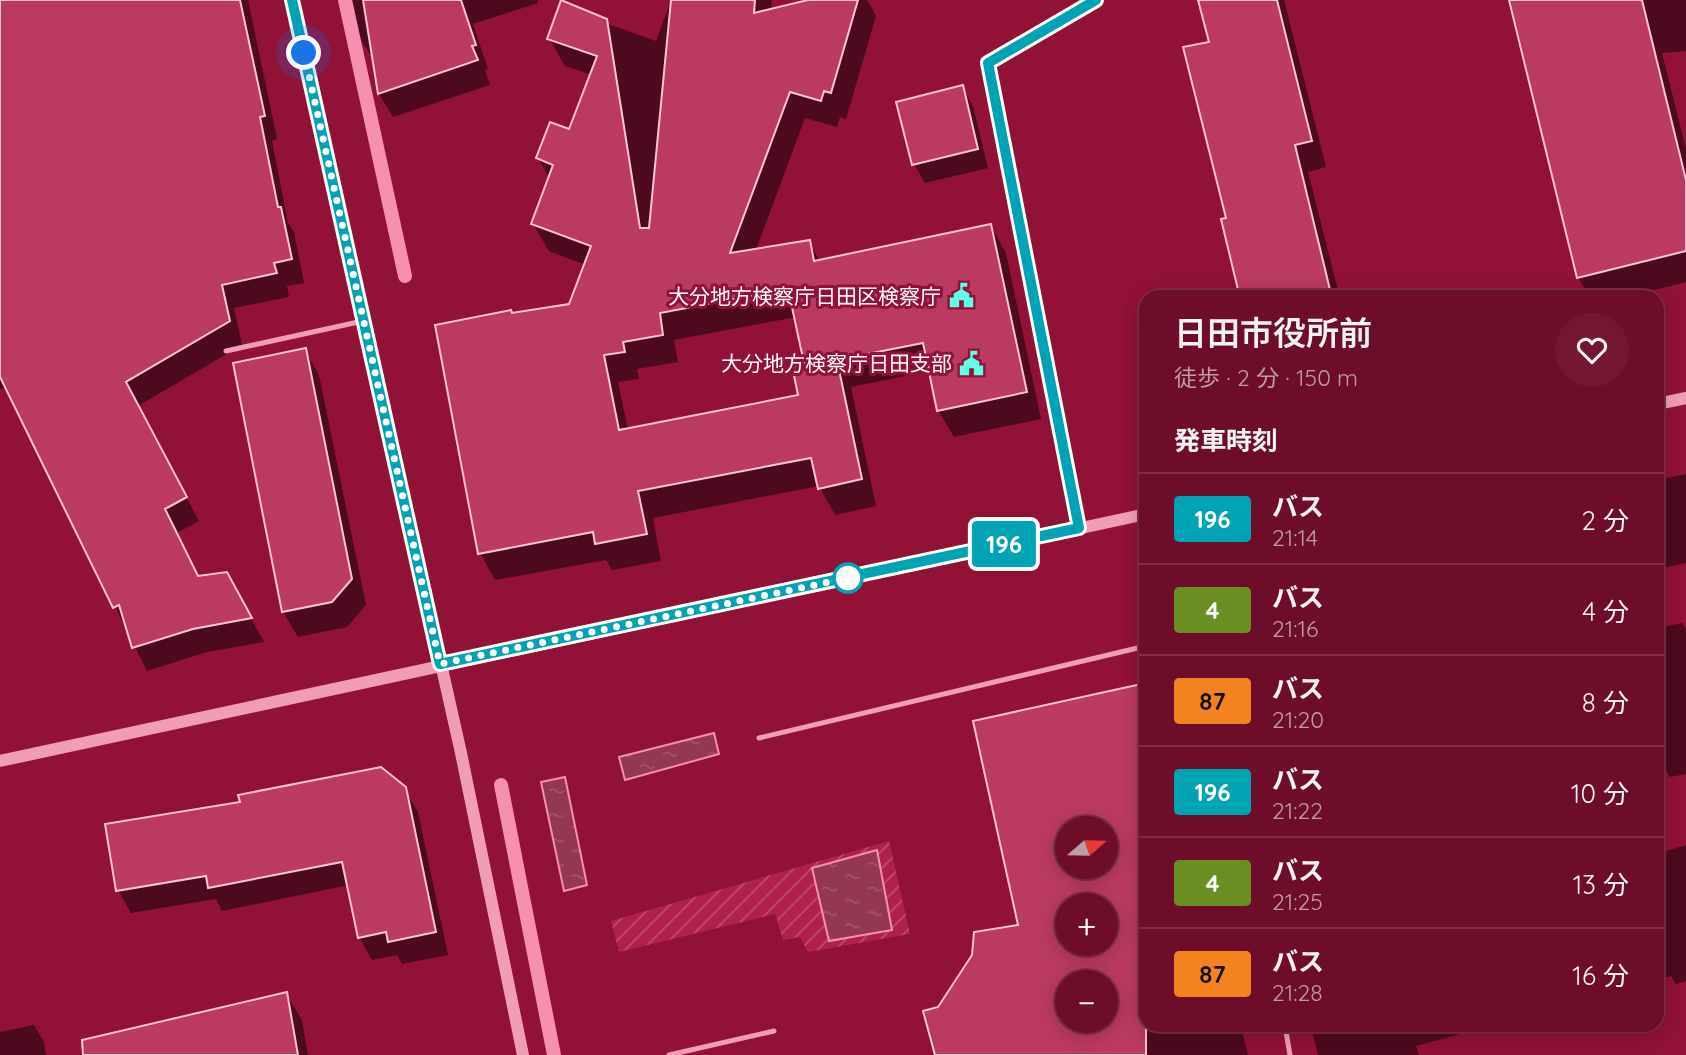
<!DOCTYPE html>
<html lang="ja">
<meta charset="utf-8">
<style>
body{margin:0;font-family:Quicksand,"Noto Sans JP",sans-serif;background:#721631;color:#f1f3f6;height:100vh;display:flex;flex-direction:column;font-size:26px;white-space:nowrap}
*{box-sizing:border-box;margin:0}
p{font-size:23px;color:#bf9ca8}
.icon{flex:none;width:38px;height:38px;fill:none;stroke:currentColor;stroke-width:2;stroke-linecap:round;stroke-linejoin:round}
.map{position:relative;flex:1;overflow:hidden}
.details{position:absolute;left:1139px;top:290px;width:525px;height:742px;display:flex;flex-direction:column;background:#6d0d29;border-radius:21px;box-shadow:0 4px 18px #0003,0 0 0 2px #7f2d46}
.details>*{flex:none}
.badge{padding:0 14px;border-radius:5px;font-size:24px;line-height:46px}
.needle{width:46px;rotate:70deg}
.fabs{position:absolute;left:1055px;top:816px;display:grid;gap:14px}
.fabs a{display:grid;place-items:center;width:63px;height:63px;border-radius:50%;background:#6d0d29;box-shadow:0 4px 18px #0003,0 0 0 2px #7f2d46;font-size:35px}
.you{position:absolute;width:35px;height:35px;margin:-18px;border:5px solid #fff;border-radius:50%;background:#1a73e8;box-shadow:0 0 0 10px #1a73e833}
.map>.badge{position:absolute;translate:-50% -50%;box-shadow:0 0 0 4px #fff}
h2{padding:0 35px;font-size:26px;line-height:63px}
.round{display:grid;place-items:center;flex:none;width:74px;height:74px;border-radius:37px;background:#721631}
.head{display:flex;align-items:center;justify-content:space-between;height:119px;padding:0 35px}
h1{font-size:33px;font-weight:600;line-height:52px}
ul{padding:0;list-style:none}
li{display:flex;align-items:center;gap:21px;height:91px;padding:0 35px;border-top:2px solid #7f2d46}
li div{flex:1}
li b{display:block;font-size:26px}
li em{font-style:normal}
li .badge{min-width:77px;font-weight:700;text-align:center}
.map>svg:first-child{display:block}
</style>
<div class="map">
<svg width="1686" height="1055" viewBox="0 0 1686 1055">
<defs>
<pattern id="garden-furrows" width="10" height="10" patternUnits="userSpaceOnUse" patternTransform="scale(1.75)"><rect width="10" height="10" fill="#af204c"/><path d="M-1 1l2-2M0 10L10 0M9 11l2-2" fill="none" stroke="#bf4d70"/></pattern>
<pattern id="water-ripples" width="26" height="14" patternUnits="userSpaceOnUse" patternTransform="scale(1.75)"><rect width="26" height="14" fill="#943752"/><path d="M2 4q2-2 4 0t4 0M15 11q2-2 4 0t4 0" fill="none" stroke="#a4556c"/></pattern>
</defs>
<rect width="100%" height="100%" fill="#911137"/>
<path fill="url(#garden-furrows)" d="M889,841L910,934L808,952L800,937L783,940L775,914L619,952L611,921Z"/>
<path fill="url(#water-ripples)" stroke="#f68fb0" stroke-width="2" d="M714,733L719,754L625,780L619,757Z
M565,777L587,885L564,891L541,782Z
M877,850L892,930L829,941L812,868Z"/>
<path fill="#0007" fill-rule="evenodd" d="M1,0H248L277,139L272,141L288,223L294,232L304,283L287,286L289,297L234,308L242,345L138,406L199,521L177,533L199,578L240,598L264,642L207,652L147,671L7,387L0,389Z
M350,0H538V3L473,24L488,69L485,70L490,85L393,117L379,94L374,60L358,36Z
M671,0H772L771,10L816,0H867L876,16L846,119L840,117L837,127L805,118L756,250L809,242L820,262L991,226L1006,253L1041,419L954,437L938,410L930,371L851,387L876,506L835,515L819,486L653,518L661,561L612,570L606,560L495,580L480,553L512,315L570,305L586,265L549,251L533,224L550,179L538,158L570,131L592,75L565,66L549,38L560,7L656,41ZM796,317L806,364L800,397L628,430L618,382L639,379L637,369L678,362L674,340Z
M1200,0H1284L1326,167L1308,172L1340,298H1242L1228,219L1211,43Z
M1511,0H1686V51L1662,53L1686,149V282L1622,298H1590L1578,277Z
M962,87L973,106L988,168L925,183L914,164Z
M305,350L319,375L366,605L347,627L298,637L283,612L235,364Z
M1686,474V563L1657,569V480Z
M1682,623L1686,629V774L1670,777L1657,755V628Z
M1146,684V1026H1241L1248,1055H931L936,1054L939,1008L1020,926L975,722ZM1068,828H1106V866H1068ZM1068,905H1106V943H1068ZM1068,982H1106V1020H1068Z
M404,789L418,812L448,955L402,964L397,955L372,960L359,937L349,885L222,911L216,899L131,913L118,890Z
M1686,845V981L1676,984L1671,976L1657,980V854Z
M286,994L302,1020L308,1055H147Z
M34,1025L44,1042L46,1055H0V1032Z
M1311,1026H1490L1416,1046L1419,1055H1318Z"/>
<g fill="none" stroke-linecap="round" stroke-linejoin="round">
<path stroke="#f68fb0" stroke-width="14" d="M345,0L405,276
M501,785L554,1055"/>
</g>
<path fill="#ba3a61" stroke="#fdc5d6" stroke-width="2" fill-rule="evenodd" d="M0,0H240L265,116L260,117L278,207H281L292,259L274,263L277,273L222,285L230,321L126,382L187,497L165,509L198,576L227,572L252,618L193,629L132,648L119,605L113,608L0,377Z
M363,0H461L476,45L472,46L478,60L378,94Z
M561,0L607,19L640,228H649L671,0H755L754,13L808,0H858L831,93L824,91L821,101L790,92L730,253L810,240L814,261L991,224L1027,392L937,411L923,343L837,360L862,479L818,489L811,458L638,491L647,534L595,544L593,532L478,554L435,325L511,310L512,313L569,304L591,246L531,224L553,165L536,158L550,122L569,129L597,56L547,39ZM788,289L804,363L792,366L798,395L619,430L604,355L625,352L623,342L663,335L660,313Z
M1198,0H1277L1312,141L1295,145L1332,298H1240L1221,219L1226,218L1183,47L1209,42Z
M1509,0H1642L1686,180V251L1577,278Z
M963,85L978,149L912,165L896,102Z
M306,348L352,579L332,602L282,612L233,363Z
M1146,683V1055H935L923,1011L938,1007L972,955L974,932L1018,925L973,721ZM1068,828H1106V866H1068ZM1068,905H1106V943H1068ZM1068,982H1106V1020H1068Z
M381,767L406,787L436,932L388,942L386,932L358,938L342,862L208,888L206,876L116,891L105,824L240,802L238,795Z
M287,992L298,1055H83L82,1040Z"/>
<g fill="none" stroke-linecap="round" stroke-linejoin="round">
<path stroke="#f29db8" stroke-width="5" d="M226,351L363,321
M759,738L1146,646
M1285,1026L1290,1055
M669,1055L774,1031"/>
<path stroke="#f29db8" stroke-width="7" d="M1079,528L988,63L1096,0"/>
<path stroke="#f29db8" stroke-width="12" d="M292,0L461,753L523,1055
M1657,404L1686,398
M0,761L1146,514"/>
</g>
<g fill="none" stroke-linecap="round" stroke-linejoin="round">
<defs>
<path id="line" d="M292,0L440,664L1079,528L988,63L1096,0"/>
</defs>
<use href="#line" stroke="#fff" stroke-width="16"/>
<use href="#line" stroke="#00a3b4" stroke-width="10"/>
<path stroke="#fff" stroke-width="7" stroke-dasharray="0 12.6" d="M304,53L440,664L848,578"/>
</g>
<defs>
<symbol id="civic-bare" viewBox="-9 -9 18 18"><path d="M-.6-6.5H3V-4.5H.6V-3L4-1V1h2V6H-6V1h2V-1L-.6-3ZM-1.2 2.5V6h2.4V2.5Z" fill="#5fffe8" stroke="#911137" stroke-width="2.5" paint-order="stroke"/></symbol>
</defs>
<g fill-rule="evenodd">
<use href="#civic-bare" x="944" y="278" width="35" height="35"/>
<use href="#civic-bare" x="954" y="346" width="35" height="35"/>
</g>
<circle fill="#fff" stroke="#00a3b4" stroke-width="3.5" cx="848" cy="578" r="14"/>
<g text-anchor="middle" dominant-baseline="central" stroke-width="6" stroke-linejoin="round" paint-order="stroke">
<g font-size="21" fill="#fff" stroke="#911137" text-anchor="end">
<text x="941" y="296">大分地方検察庁日田区検察庁</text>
<text x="952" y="363">大分地方検察庁日田支部</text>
</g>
</g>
</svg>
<div class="fabs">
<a><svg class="needle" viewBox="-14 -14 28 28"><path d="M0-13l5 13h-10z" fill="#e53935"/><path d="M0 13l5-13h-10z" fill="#bf9ca8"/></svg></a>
<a>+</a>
<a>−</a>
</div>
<div class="you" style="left:304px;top:53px"></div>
<b class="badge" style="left:1004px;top:544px;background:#00a3b4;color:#fff">196</b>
<section class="details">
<div class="head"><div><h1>日田市役所前</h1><p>徒歩 · 2 分 · 150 m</p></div><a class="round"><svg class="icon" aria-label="heart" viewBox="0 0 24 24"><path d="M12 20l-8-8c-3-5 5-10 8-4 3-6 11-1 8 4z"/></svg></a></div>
<h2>発車時刻</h2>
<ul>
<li><span class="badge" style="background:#00a3b4;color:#fff">196</span><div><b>バス</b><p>21:14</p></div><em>2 分</em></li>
<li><span class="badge" style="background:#6b8e23;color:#fff">4</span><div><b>バス</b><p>21:16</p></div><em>4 分</em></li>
<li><span class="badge" style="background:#f58220;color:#111">87</span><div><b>バス</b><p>21:20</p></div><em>8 分</em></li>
<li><span class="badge" style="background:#00a3b4;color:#fff">196</span><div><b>バス</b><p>21:22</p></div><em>10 分</em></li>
<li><span class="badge" style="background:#6b8e23;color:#fff">4</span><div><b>バス</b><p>21:25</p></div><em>13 分</em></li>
<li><span class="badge" style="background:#f58220;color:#111">87</span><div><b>バス</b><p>21:28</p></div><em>16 分</em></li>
</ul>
</section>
</div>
